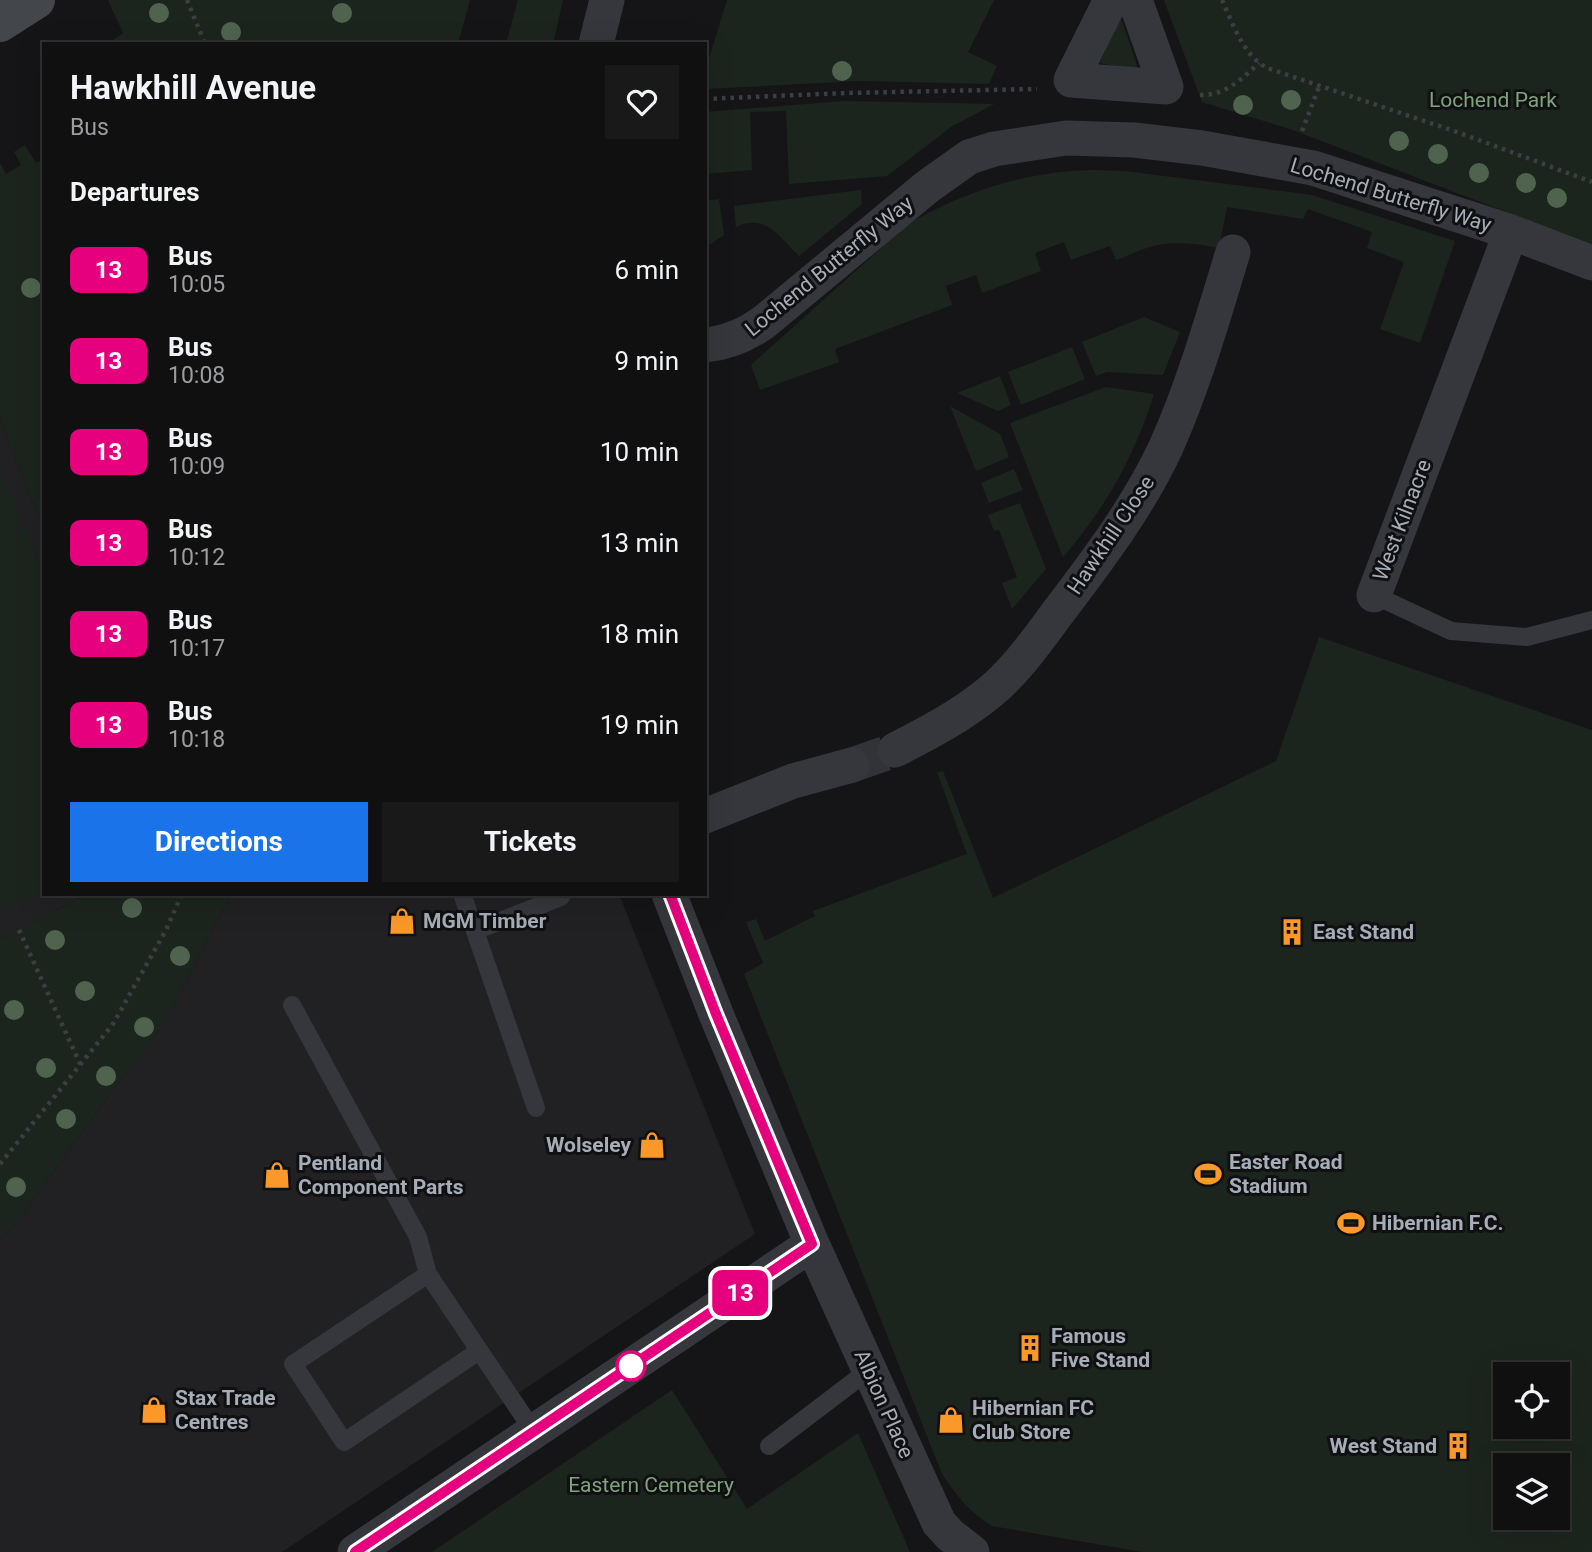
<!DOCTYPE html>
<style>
body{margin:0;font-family:Roboto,sans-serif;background:#19191a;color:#f1f3f6;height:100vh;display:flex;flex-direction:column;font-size:26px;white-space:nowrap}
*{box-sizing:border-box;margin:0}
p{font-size:23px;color:#9c9d9f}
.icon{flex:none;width:38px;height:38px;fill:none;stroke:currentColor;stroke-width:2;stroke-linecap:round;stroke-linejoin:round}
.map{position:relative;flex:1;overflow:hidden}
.details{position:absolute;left:42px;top:42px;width:665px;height:854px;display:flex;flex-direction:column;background:#101011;border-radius:0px;box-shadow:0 7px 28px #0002,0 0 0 2px #303031}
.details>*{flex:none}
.badge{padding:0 14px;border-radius:10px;font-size:24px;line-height:46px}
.fabs{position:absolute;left:1493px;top:1362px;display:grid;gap:14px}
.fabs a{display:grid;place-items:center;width:77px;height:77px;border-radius:0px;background:#101011;box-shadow:0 7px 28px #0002,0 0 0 2px #303031;font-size:35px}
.map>.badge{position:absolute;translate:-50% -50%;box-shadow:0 0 0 4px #fff}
h2{padding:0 28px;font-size:26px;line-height:63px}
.round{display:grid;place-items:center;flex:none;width:74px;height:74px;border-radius:0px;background:#19191a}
.summary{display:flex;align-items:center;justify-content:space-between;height:119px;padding:0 28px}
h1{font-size:33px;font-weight:700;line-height:52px}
.cta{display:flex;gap:14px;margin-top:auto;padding:14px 28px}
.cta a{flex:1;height:80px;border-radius:0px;background:#1a73e8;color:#fff;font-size:28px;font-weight:700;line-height:80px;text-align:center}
.cta a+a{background:#19191a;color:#f1f3f6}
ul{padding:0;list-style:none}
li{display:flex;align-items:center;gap:21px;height:91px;padding:0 28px}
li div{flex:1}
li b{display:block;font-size:26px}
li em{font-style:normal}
li .badge{min-width:77px;font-weight:700;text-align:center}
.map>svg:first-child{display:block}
</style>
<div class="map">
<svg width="1592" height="1552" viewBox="0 0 1592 1552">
<rect width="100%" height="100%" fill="#151517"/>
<path fill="#212124" d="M0,420L44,529V894H88L0,939Z
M231,894H619L755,1234L282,1552H0V1240L23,1214L110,1094L164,1025Z"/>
<path fill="#1c251d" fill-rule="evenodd" d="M108,0H470L458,44H107L123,33Z
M518,0H563L553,44H518L507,40Z
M727,0H994L968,52L997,66L989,84L858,81L705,89V72Z
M1164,0H1592V245L1293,130L1202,102Z
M1118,21H1122L1137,66L1134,70L1100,63Z
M844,101L994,104L951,127L887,176L789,184L786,111L750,112L752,170L705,174V112Z
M25,145L36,163L42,160L44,163V529L0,420V163L6,174L21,165L14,152Z
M1091,170L1125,171L1312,195L1455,241L1420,343L1380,329L1404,262L1367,248L1372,232L1308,209L1303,219L1227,207L1219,248C1194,243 1171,240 1147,248C1136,251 1126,257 1116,260L1110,246L1071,260L1064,242L1035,253L1041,271L982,293L976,275L946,286L952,305L835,349L839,362L760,390L751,365L908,224C965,191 1024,172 1091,170Z
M861,190L862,204L799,256C779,237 765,212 736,227L734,206Z
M719,199L724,235L705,248V201Z
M1144,317L1180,332L1163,375L1107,372L1096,376L1082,342Z
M1072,347L1085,379L1021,405L1008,372Z
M1000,376L1011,405L998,411L957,393Z
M1106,387L1154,394C1135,455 1106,508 1063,557L1010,423Z
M950,406L1000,434L1009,457L976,471Z
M0,467L44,572V893L0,911Z
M1014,469L1023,490L989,503L981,483Z
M1020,503L1046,569L1012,609L1002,583L1017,577L999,530L994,531L988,515Z
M1319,637L1592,730V1552H1143L992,1526C970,1512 957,1497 942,1474L744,974L763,963L746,922L756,919L765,941L815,916L813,911L967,854L937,772L943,771L993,898L1276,761ZM1505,1374H1558V1426H1505ZM1505,1465H1558V1517H1505Z
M88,894H231L164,1025L110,1094L23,1214L0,1240V939Z
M672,1390L747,1509L858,1433L910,1552H432Z"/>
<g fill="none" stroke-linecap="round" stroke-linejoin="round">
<path stroke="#323337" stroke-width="35" stroke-dasharray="35 18" stroke-linecap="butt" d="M852,765L895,750"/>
<path stroke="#3b3e43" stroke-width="4.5" stroke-dasharray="3.5 5" stroke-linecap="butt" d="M187,0L205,44
M1222,0C1233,24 1243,55 1267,68L1457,132L1592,182
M1200,95C1224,96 1242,79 1259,63
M705,99L845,93L1037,89
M1302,131L1319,87
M19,930L81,1066
M0,1164L113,1024L166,930L182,894"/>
<path stroke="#35373c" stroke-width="18" d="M1374,595L1451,631L1527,637L1592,620
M462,894L475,931L561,897
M475,931L536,1108
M292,1005L418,1237L428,1274
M479,1351L344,1442L293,1364L428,1274L534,1432
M769,1446L869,1370"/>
<path stroke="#35373c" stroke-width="35" d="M1111,0L1071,80L1166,87L1135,0
M596,44L607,0
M705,345C728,343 746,335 764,322L927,187L969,157L994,149L1066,138L1134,140L1202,148L1313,168L1511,232L1592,263
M1374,595L1511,232
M895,750C928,733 961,716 990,692C1018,669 1040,636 1062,607C1100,557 1139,505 1166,447C1194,384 1213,318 1233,252
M705,816L793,781L852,765
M669,894L716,1014L812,1244L939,1523L950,1535L972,1552
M355,1552L812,1244"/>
<path stroke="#43474c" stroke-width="38" d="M0,23L36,0"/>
</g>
<g fill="#4f634f">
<circle cx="159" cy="13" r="10"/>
<circle cx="342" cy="13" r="10"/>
<circle cx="231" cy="32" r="10"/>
<circle cx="842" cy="71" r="10"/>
<circle cx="1291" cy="100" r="10"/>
<circle cx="1243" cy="105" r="10"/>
<circle cx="1399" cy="141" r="10"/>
<circle cx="1438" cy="154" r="10"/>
<circle cx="1479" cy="173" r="10"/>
<circle cx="1526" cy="183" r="10"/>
<circle cx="1557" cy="198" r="10"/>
<circle cx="31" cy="288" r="10"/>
<circle cx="132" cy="908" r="10"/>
<circle cx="55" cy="940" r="10"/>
<circle cx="180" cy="956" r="10"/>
<circle cx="85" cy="991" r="10"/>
<circle cx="14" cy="1010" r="10"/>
<circle cx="144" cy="1027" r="10"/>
<circle cx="46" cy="1068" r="10"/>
<circle cx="106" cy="1076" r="10"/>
<circle cx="66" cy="1119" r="10"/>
<circle cx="16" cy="1187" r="10"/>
</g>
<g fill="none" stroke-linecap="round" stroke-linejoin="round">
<defs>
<path id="line" d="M355,1552L812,1244L716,1014L670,894"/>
</defs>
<use href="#line" stroke="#fff" stroke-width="16"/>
<use href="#line" stroke="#e6007e" stroke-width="10"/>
</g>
<defs>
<symbol id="shop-bare" viewBox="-9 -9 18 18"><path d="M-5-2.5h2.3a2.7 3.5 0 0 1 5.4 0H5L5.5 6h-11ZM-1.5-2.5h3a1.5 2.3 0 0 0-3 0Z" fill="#fa9829" stroke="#101012" stroke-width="2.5" paint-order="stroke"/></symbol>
<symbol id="building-bare" viewBox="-9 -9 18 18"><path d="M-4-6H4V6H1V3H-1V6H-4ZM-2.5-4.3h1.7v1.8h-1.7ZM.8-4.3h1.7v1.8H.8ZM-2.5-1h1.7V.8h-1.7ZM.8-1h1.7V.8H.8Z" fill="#fa9829" stroke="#101012" stroke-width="2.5" paint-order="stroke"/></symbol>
<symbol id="stadium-bare" viewBox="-9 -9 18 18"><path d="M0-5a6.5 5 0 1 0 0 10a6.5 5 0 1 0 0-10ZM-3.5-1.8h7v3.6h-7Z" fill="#fa9829" stroke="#101012" stroke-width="2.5" paint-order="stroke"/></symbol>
</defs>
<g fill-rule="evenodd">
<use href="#shop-bare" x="383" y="902" width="38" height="38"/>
<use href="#building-bare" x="1273" y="913" width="38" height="38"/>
<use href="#shop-bare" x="633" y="1126" width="38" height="38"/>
<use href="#stadium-bare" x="1189" y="1155" width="38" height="38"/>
<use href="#shop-bare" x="258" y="1156" width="38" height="38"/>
<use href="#stadium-bare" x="1332" y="1204" width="38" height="38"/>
<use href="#building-bare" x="1011" y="1329" width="38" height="38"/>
<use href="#shop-bare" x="135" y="1391" width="38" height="38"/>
<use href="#shop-bare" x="932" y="1401" width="38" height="38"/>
<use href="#building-bare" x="1439" y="1427" width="38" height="38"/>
</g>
<circle fill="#fff" stroke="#e6007e" stroke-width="3.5" cx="631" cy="1366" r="14"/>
<g text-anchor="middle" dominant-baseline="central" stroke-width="6" stroke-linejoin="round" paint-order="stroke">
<g font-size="21" fill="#7fa37c" stroke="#101012">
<text x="1493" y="100">Lochend Park</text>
<text x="651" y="1485">Eastern Cemetery</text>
</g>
<g font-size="21" fill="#a6adb7" stroke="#101012">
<text transform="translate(1391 195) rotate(17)">Lochend Butterfly Way</text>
<text transform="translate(829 266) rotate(-39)">Lochend Butterfly Way</text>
<text transform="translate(1402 520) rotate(-69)">West Kilnacre</text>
<text transform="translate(1111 535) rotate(-56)">Hawkhill Close</text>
<text transform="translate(884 1404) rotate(66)">Albion Place</text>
</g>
<g font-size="21" font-weight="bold" fill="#a6adb7" stroke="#101012" text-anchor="start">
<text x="423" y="921">MGM Timber</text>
<text x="1313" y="932">East Stand</text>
<text x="631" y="1145" text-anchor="end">Wolseley</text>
<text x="1229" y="1162">Easter Road<tspan x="1229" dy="24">Stadium</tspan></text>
<text x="298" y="1163">Pentland<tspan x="298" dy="24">Component Parts</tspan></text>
<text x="1372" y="1223">Hibernian F.C.</text>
<text x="1051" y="1336">Famous<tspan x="1051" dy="24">Five Stand</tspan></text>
<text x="175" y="1398">Stax Trade<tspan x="175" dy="24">Centres</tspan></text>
<text x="972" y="1408">Hibernian FC<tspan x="972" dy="24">Club Store</tspan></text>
<text x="1437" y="1446" text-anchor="end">West Stand</text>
</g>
</g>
</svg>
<div class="fabs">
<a><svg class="icon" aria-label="locate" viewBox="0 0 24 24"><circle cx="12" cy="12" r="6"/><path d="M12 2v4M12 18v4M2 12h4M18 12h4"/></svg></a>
<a><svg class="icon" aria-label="layers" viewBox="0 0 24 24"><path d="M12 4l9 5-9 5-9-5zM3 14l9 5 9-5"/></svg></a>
</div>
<b class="badge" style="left:740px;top:1293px;background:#e6007e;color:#fff">13</b>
<section class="details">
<div class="summary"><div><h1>Hawkhill Avenue</h1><p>Bus</p></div><a class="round"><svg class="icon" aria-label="heart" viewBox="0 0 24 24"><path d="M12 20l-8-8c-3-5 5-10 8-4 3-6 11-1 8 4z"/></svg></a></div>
<h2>Departures</h2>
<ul>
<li><span class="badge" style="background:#e6007e;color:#fff">13</span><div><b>Bus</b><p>10:05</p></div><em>6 min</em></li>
<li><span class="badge" style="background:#e6007e;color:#fff">13</span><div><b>Bus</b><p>10:08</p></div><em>9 min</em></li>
<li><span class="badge" style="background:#e6007e;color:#fff">13</span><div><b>Bus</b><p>10:09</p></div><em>10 min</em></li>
<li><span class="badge" style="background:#e6007e;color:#fff">13</span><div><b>Bus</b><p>10:12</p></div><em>13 min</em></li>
<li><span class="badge" style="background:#e6007e;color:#fff">13</span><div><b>Bus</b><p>10:17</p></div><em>18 min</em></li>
<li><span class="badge" style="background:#e6007e;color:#fff">13</span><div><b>Bus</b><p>10:18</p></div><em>19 min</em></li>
</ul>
<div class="cta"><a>Directions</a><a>Tickets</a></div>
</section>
</div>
